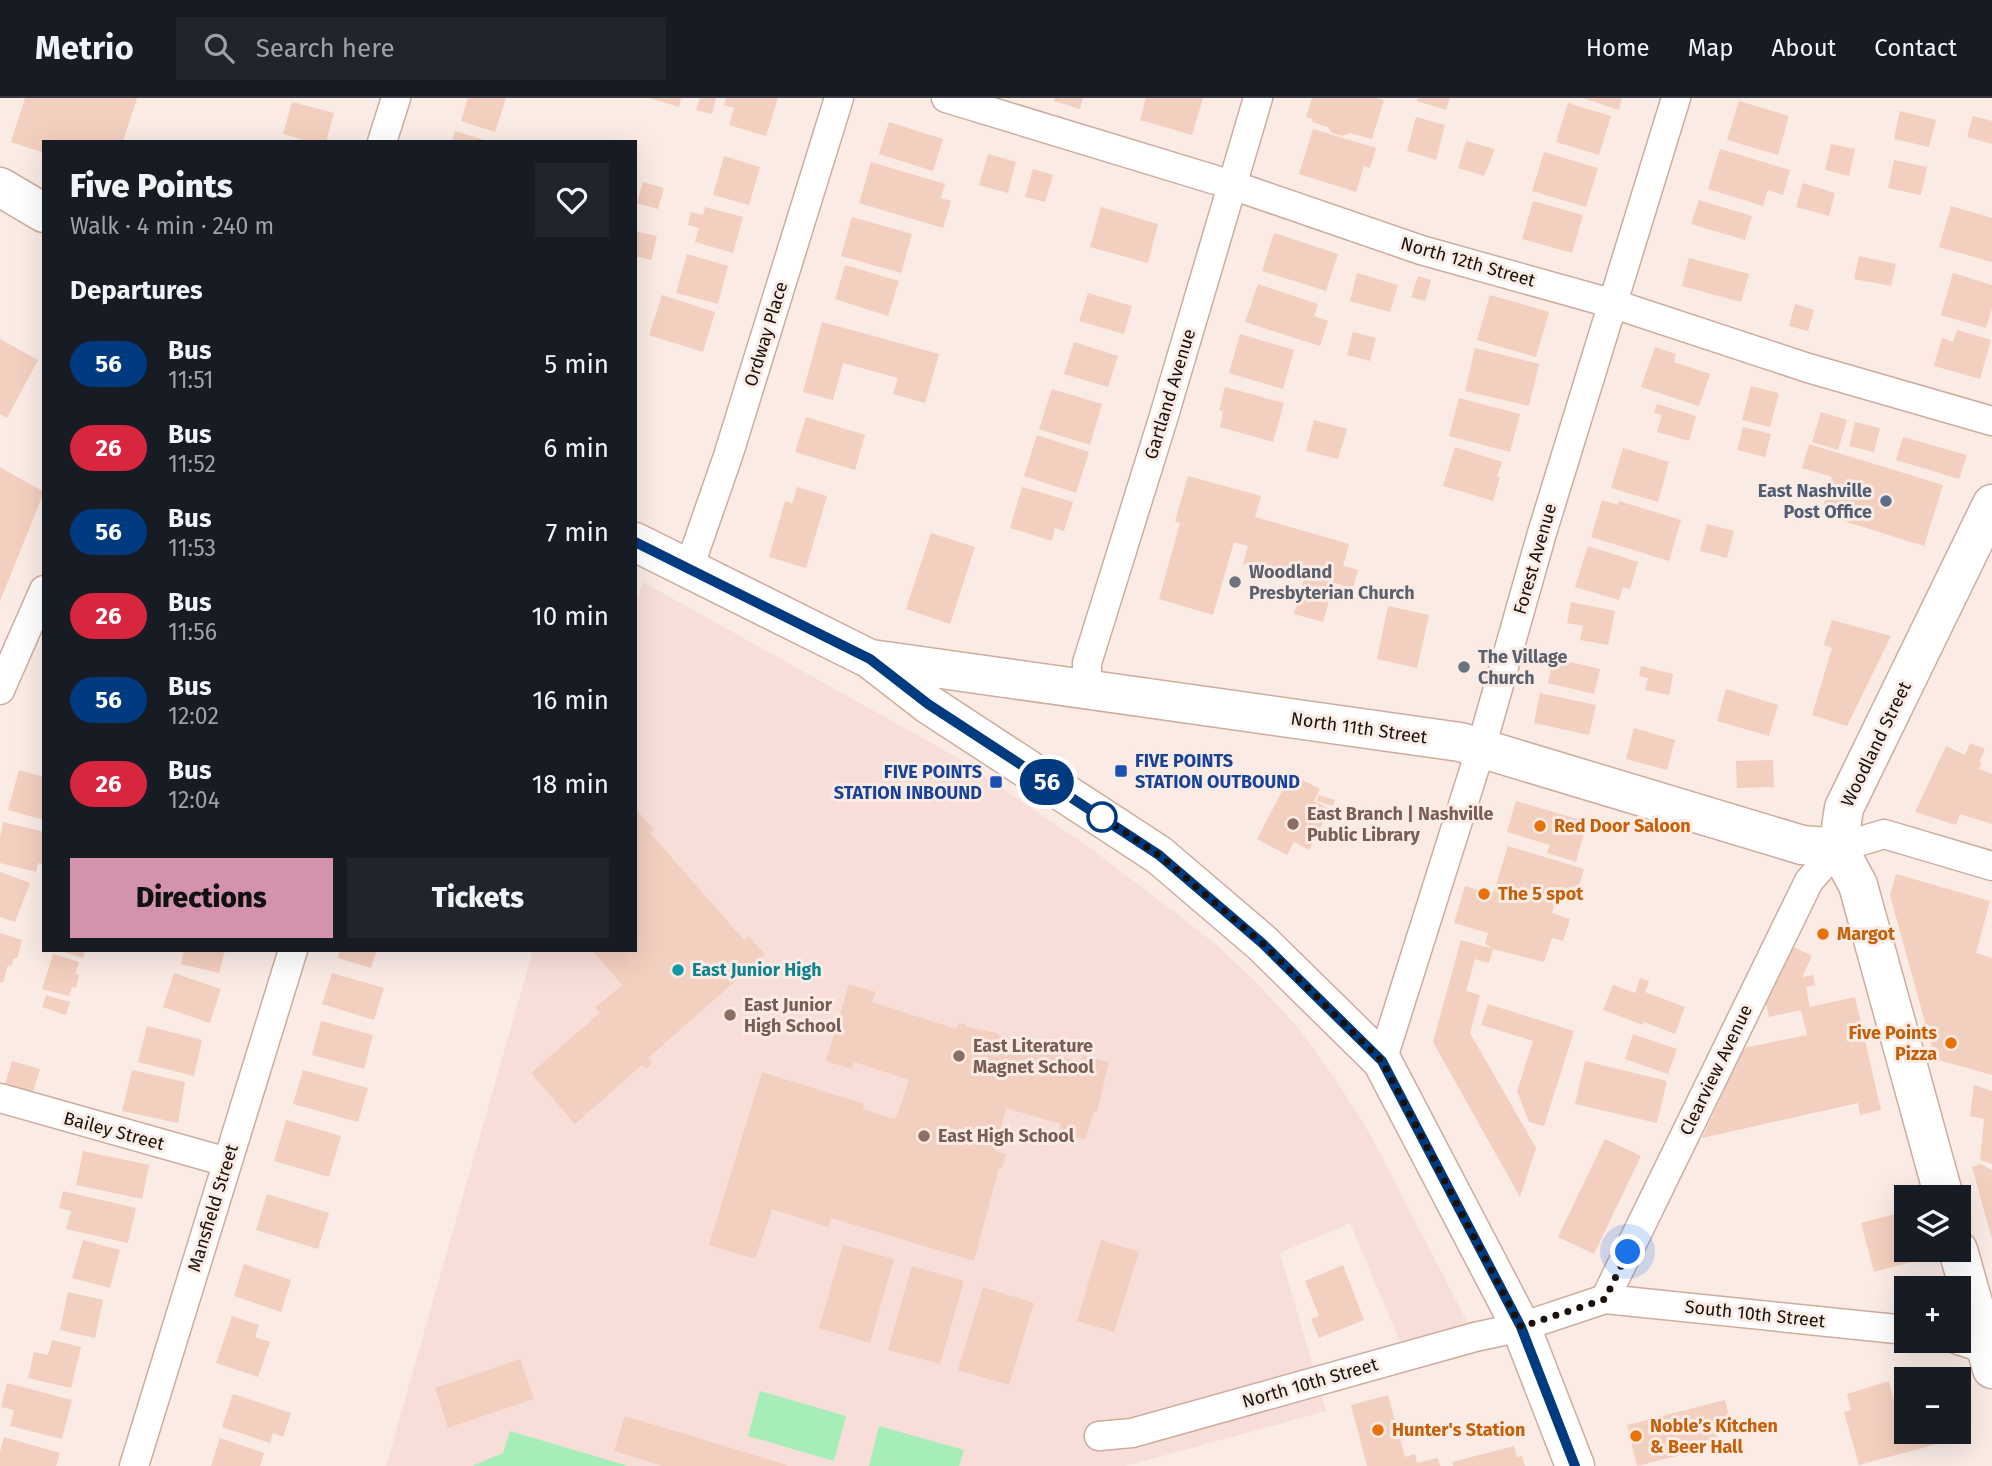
<!DOCTYPE html>
<meta charset="utf-8">
<style>
body{margin:0;font-family:"Fira Sans",sans-serif;background:#20242c;color:#f1f3f6;height:100vh;display:flex;flex-direction:column;font-size:26px;white-space:nowrap}
*{box-sizing:border-box;margin:0}
p{font-size:23px;color:#9ea1a6}
.icon{flex:none;width:38px;height:38px;fill:none;stroke:currentColor;stroke-width:2;stroke-linecap:round;stroke-linejoin:round}
.map{position:relative;flex:1;overflow:hidden}
.details{position:absolute;left:42px;top:42px;width:595px;height:812px;display:flex;flex-direction:column;background:#171b24;border-radius:0px;box-shadow:0 7px 28px #0002}
.details>*{flex:none}
.badge{padding:0 14px;border-radius:23px;font-size:24px;line-height:46px}
.fabs{position:absolute;left:1894px;top:1087px;display:grid;gap:14px}
.fabs a{display:grid;place-items:center;width:77px;height:77px;border-radius:0px;background:#171b24;box-shadow:0 7px 28px #0002;font-size:35px}
.you{position:absolute;width:35px;height:35px;margin:-18px;border:5px solid #fff;border-radius:50%;background:#1a73e8;box-shadow:0 0 0 10px #1a73e833}
.map>.badge{position:absolute;translate:-50% -50%;box-shadow:0 0 0 4px #fff}
h2{padding:0 28px;font-size:26px;line-height:63px}
.round{display:grid;place-items:center;flex:none;width:74px;height:74px;border-radius:0px;background:#20242c}
.overview{display:flex;align-items:center;justify-content:space-between;height:119px;padding:0 28px}
h1{font-size:33px;font-weight:800;line-height:52px}
.primary-button{display:flex;gap:14px;margin-top:auto;padding:14px 28px}
.primary-button a{flex:1;height:80px;border-radius:0px;background:#d393ac;color:#111;font-size:28px;font-weight:800;line-height:80px;text-align:center}
.primary-button a+a{background:#20242c;color:#f1f3f6}
ul{padding:0;list-style:none}
li{display:flex;align-items:center;gap:21px;height:84px;padding:0 28px}
li div{flex:1}
li b{display:block;font-size:26px}
li em{font-style:normal}
li .badge{min-width:77px;font-weight:700;text-align:center}
header{display:flex;align-items:center;gap:42px;box-sizing:border-box;height:98px;padding:0 35px;background:#171b24;border-bottom:2px solid #363941}
header strong{font-size:33px}
nav{display:flex;gap:38px;margin-inline-start:auto;font-size:24px}
.search{width:490px;height:63px;background:#20242c;display:flex;align-items:center;gap:18px;box-sizing:border-box;padding:0 24px;border-radius:0px;color:#9ea1a6;font-size:26px}
.map>svg:first-child{display:block}
</style>
<header>
<strong>Metrio</strong>
<div class="search"><svg class="icon" aria-label="search" viewBox="0 0 24 24"><circle cx="10" cy="10" r="6"/><path d="M15 15l6 6"/></svg>Search here</div>
<nav><a>Home</a><a>Map</a><a>About</a><a>Contact</a></nav>
</header>
<div class="map">
<svg width="1992" height="1368" viewBox="0 0 1992 1368">
<rect width="100%" height="100%" fill="#faebe5"/>
<path fill="#f8ded9" d="M643,484L953,657L1093,752L1217,847L1259,887L1299,931L1338,985L1371,1038L1475,1239L1406,1258L1350,1125L1280,1155L1326,1313L1126,1368H386L533,852H635V509Z"/>
<path fill="#a6edb8" d="M760,1293L846,1318L834,1363L748,1338Z
M879,1328L964,1352L959,1368H869Z
M510,1333L628,1368H472L503,1355Z"/>
<path fill="#f3cfbf" d="M25,0H137L123,44H44V55L11,44Z
M468,0H506L495,34L461,23Z
M649,0H681L679,9Z
M700,0H716L712,16L696,12Z
M726,0H778L766,38L729,27L734,10L724,7Z
M1055,0H1083L1080,11L1054,3Z
M1146,0H1203L1192,37L1140,22Z
M1312,0H1376L1384,2L1372,41L1350,35L1343,38L1332,35L1328,29L1312,24L1313,21L1306,19Z
M1418,0H1450L1446,12L1417,3Z
M1583,0H1622L1619,12Z
M1739,3L1789,18L1778,57L1727,42Z
M292,4L334,15L326,44H310L283,36Z
M1568,5L1611,18L1599,57L1556,44Z
M1900,13L1936,22L1929,49L1894,41Z
M1973,18L1992,23V46L1967,39Z
M1416,19L1445,27L1436,62L1407,53Z
M889,24L943,41L933,73L879,56Z
M1313,31L1376,50L1370,70L1364,68L1356,94L1299,76Z
M455,33L488,43V44H452Z
M1466,43L1495,51L1484,78L1458,70Z
M1831,46L1855,51L1849,78L1825,72Z
M1720,51L1790,72L1783,97L1768,92L1763,108L1708,91Z
M1544,54L1598,70L1586,109L1532,93Z
M988,56L1016,64L1008,95L979,87Z
M724,58L760,69L749,107L713,97Z
M1894,62L1927,69L1921,97L1888,90Z
M871,64L945,86L941,100L951,103L943,130L859,105Z
M1033,71L1053,77L1045,104L1025,99Z
M643,84L664,90L658,111L637,105Z
M1803,85L1835,95L1829,118L1796,109Z
M1699,102L1752,118L1745,142L1691,126Z
M1533,103L1583,117L1572,155L1522,141Z
M1951,108L1992,120V164L1939,149Z
M705,109L743,119L733,155L695,144L699,130L688,127L691,114L703,117Z
M1101,109L1158,126L1148,165L1090,149Z
M852,119L912,136L901,175L841,158Z
M635,133L657,138L651,162L635,158Z
M1274,135L1338,156L1326,193L1262,173Z
M687,156L728,168L718,206L676,195Z
M1859,158L1896,166L1891,188L1854,181Z
M1689,160L1749,176L1741,204L1682,188Z
M845,167L899,183L888,218L835,201Z
M1357,175L1398,187L1390,214L1350,203Z
M1953,175L1992,187V210L1986,230L1941,217Z
M1418,178L1431,182L1425,203L1411,199Z
M1258,186L1318,206L1314,218L1328,223L1320,248L1245,224Z
M1088,195L1132,208L1124,236L1079,223Z
M662,197L715,214L703,254L649,237Z
M1490,197L1549,214L1536,259L1477,242Z
M1795,206L1814,212L1808,233L1789,228Z
M822,224L939,256L925,305L893,296L898,280L843,265L833,302L803,294Z
M1957,232L1991,242L1980,281L1934,268L1942,240L1953,244Z
M1353,234L1376,240L1370,263L1347,257Z
M1240,236L1294,252L1283,291L1229,275Z
M0,241L38,262L7,320L0,316Z
M1074,244L1118,258L1108,289L1064,276Z
M1655,249L1676,256L1674,264L1710,276L1699,308L1641,289Z
M1475,250L1539,266L1529,308L1465,293Z
M1751,288L1779,295L1770,329L1742,322Z
M1225,289L1284,305L1273,344L1220,329L1223,314L1219,312Z
M1052,291L1102,306L1090,347L1039,331Z
M1459,300L1520,316L1510,354L1449,338Z
M1657,306L1696,318L1689,343L1657,334L1662,317L1654,315Z
M1821,314L1847,322L1838,352L1812,344Z
M806,319L865,337L855,372L795,354Z
M1314,322L1347,331L1338,361L1306,353Z
M1855,324L1880,330L1874,354L1849,348Z
M1743,329L1771,336L1765,359L1737,352Z
M1037,337L1089,354L1076,395L1024,378Z
M1903,339L1967,357L1959,381L1896,362Z
M1809,346L1943,387L1924,448L1821,416L1832,379L1802,370Z
M1455,349L1502,364L1497,378L1500,379L1493,403L1443,388Z
M1623,350L1669,364L1658,404L1611,390Z
M0,369L44,394L0,503Z
M1188,378L1261,398L1255,419L1349,446L1343,468L1358,472L1353,491L1334,485L1323,524L1294,516L1303,483L1243,466L1248,448L1234,444L1213,517L1159,501L1180,425L1175,423Z
M797,389L827,398L806,470L769,459L785,403L792,406Z
M1022,389L1073,404L1064,433L1055,430L1052,443L1010,430Z
M1602,402L1618,407L1619,403L1681,422L1669,463L1591,439Z
M1707,426L1734,433L1727,460L1700,453Z
M931,435L975,449L950,526L906,511Z
M1588,448L1638,464L1630,491L1623,489L1619,502L1575,489Z
M1571,504L1615,513L1608,547L1580,542L1583,528L1567,525Z
M1388,508L1429,517L1417,570L1377,561Z
M1832,522L1891,538L1847,628L1812,617L1832,550L1824,547Z
M1553,560L1600,571L1594,596L1548,585Z
M1641,568L1673,576L1669,597L1645,592L1648,580L1639,578Z
M1726,591L1778,607L1769,638L1717,623Z
M1540,595L1596,607L1589,637L1534,625Z
M1634,630L1675,642L1667,672L1626,661Z
M1970,645L1985,651L1979,664L1982,665L1979,671L1992,676V726L1960,716L1956,727L1915,714L1946,648L1965,657Z
M1773,662L1774,689L1737,690L1736,663Z
M19,672L44,679V722L8,712Z
M1291,676L1320,691L1314,703L1330,711L1309,752L1294,744L1287,757L1257,741Z
M1319,697L1335,702L1333,708L1317,703Z
M1516,703L1587,724L1576,764L1547,755L1550,747L1507,734Z
M635,710L654,732L650,735L744,842L749,838L765,857L648,960L652,965L646,971L642,967L575,1026L531,975L600,915L595,910L622,887L592,852H635Z
M3,724L44,734V767L38,765L36,774L0,765V739Z
M1508,748L1584,771L1576,797L1559,792L1552,815L1570,821L1563,843L1552,840L1544,864L1493,851L1485,846L1488,835L1454,825L1465,788L1493,796Z
M0,774L30,785L15,824L0,819Z
M1896,776L1990,803L1976,855L1992,860V977L1935,961L1890,797Z
M0,835L22,842L17,861L14,860L11,869L8,867L3,885L0,884Z
M1461,842L1493,851L1489,865L1475,861L1466,893L1480,897L1470,935L1536,1050L1520,1099L1433,944Z
M1792,848L1812,858L1802,879L1813,877L1815,887L1806,889L1810,909L1855,899L1881,1012L1860,1017L1858,1005L1702,1040L1744,950L1807,937L1801,912L1769,919L1766,905Z
M59,852H85L83,860Z
M184,852H225L219,875L181,866Z
M340,852H377L371,870L338,860Z
M53,856L79,864L75,876L79,877L76,890L72,889L69,898L42,891Z
M174,875L221,891L210,925L163,909Z
M332,875L384,890L374,922L322,906Z
M1640,880L1649,883L1645,894L1685,909L1675,936L1644,924L1643,927L1603,912L1613,887L1635,895Z
M849,886L876,894L872,904L956,931L959,925L965,926L967,929L997,935L999,938L1081,964L1082,957L1109,964L1097,1014H1094L1085,1042L1058,1034L1061,1026L1006,1010L995,1053L1006,1056L1002,1070H999L974,1163L831,1120L828,1129L772,1111L755,1161L709,1147L762,974L864,1006L863,1011L884,1018L894,1021L897,1018L909,982L854,964L852,971L826,963L834,936L832,934L837,919H839Z
M46,897L70,904L66,917L42,909Z
M1488,906L1574,933L1544,1028L1529,1024L1517,993L1533,943L1481,927Z
M321,923L373,937L364,971L312,957Z
M147,928L202,942L194,978L138,964Z
M1633,936L1677,951L1668,976L1625,961Z
M12,963L40,971L33,994L5,986Z
M1585,963L1667,983L1657,1025L1575,1006Z
M132,972L185,984L178,1025L122,1013Z
M303,972L368,990L358,1024L293,1006Z
M1974,987L1992,993V1066L1980,1062L1984,1021L1970,1018Z
M286,1022L341,1038L329,1079L274,1063Z
M1605,1041L1641,1058L1594,1156L1558,1139Z
M83,1053L149,1067L142,1101L76,1087Z
M1981,1066L1992,1072V1141L1972,1069Z
M63,1093L136,1110L128,1145L66,1131L71,1113L59,1110Z
M267,1096L329,1115L318,1151L256,1132Z
M1906,1113V1152H1924L1926,1160L1874,1174L1861,1125Z
M83,1142L120,1152L110,1190L72,1180Z
M1101,1142L1139,1154L1114,1234L1077,1223Z
M843,1147L894,1161L870,1245L819,1230Z
M244,1166L291,1182L281,1214L234,1198Z
M1343,1167L1364,1222L1319,1240L1311,1221L1319,1218L1305,1183Z
M912,1168L964,1183L940,1266L888,1252Z
M983,1189L1034,1205L1009,1287L958,1272Z
M68,1194L103,1202L95,1240L60,1232Z
M232,1218L259,1227L255,1239L270,1244L258,1279L216,1265Z
M52,1242L81,1249L71,1290L28,1280L34,1254L48,1257Z
M520,1261L534,1301L448,1330L435,1290Z
M1889,1283L1893,1301L1906,1298V1334H1957L1959,1340L1859,1367L1844,1314L1851,1312L1847,1296Z
M7,1285L72,1302L62,1341L10,1328L14,1312L1,1309Z
M233,1296L291,1315L283,1339L273,1335L270,1345L222,1329Z
M1388,1297L1405,1359L1415,1356L1417,1365L1438,1360L1440,1368H1367L1351,1307Z
M1725,1302L1729,1318L1713,1323L1720,1347L1637,1368L1627,1327Z
M625,1318L787,1367L786,1368H662L614,1353Z
M4,1339L60,1355L56,1368H0V1354Z
M220,1340L264,1355L260,1368H211Z
M1514,1348L1517,1359L1522,1358L1525,1368H1453L1452,1364Z"/>
<g fill="none" stroke-linecap="round" stroke-linejoin="round">
<defs>
<path id="street" d="M946,0L1232,87L1421,152L1614,206L1808,270L1992,323
M382,44L396,0
M689,470L728,358L839,0
M0,592L44,492
M1087,593V565L1163,321L1258,0
M1382,963L1481,650L1542,435L1676,0
M0,1000L227,1064
M1605,1201L1809,783L1838,750L1884,736L1992,768
M1958,1242L1992,1253
M1099,1338L1132,1335L1475,1239L1521,1229L1605,1201L1906,1232
M134,1368L293,852"/>
<path id="secondary" d="M0,89L44,115
M635,444L870,561L928,606L1159,757L1262,845L1382,963L1521,1229L1575,1368
M871,561L1460,644L1802,747L1838,750
M1944,1099L1858,787L1838,750L1844,710L1992,406
M1958,1152L1992,1271"/>
</defs>
<use href="#street" stroke="#cfac9d" stroke-width="31"/>
<use href="#secondary" stroke="#cfac9d" stroke-width="41"/>
<use href="#street" stroke="#fff" stroke-width="28"/>
<use href="#secondary" stroke="#fff" stroke-width="38"/>
</g>
<g fill="none" stroke-linecap="round" stroke-linejoin="round">
<defs>
<path id="line" d="M635,444L870,561L928,606L1159,757L1262,845L1382,963L1521,1229L1575,1368"/>
</defs>
<use href="#line" stroke="#fff" stroke-width="16"/>
<use href="#line" stroke="#003b80" stroke-width="10"/>
<path stroke="#1c100b" stroke-width="7" stroke-dasharray="0 12.6" d="M1102,719L1093,713L1159,757L1262,845L1382,963L1521,1229L1605,1201L1628,1154"/>
</g>
<circle fill="#5c6f8a" stroke="#faebe5" stroke-width="2.5" cx="1886" cy="403" r="7"/>
<g fill="#6b7280" stroke="#faebe5" stroke-width="2.5">
<circle cx="1235" cy="484" r="7"/>
<circle cx="1464" cy="569" r="7"/>
</g>
<g fill="#1a4fb4" stroke="#faebe5" stroke-width="2.5">
<rect x="1114" y="666" width="14" height="14" rx="3.5"/>
<rect x="989" y="677" width="14" height="14" rx="3.5"/>
</g>
<circle fill="#fff" stroke="#003b80" stroke-width="3.5" cx="1102" cy="719" r="14"/>
<g fill="#8d6e63" stroke="#faebe5" stroke-width="2.5">
<circle cx="1293" cy="726" r="7"/>
<circle cx="730" cy="917" r="7"/>
<circle cx="959" cy="958" r="7"/>
<circle cx="924" cy="1038" r="7"/>
</g>
<g fill="#e8710a" stroke="#faebe5" stroke-width="2.5">
<circle cx="1540" cy="728" r="7"/>
<circle cx="1484" cy="796" r="7"/>
<circle cx="1823" cy="836" r="7"/>
<circle cx="1951" cy="945" r="7"/>
<circle cx="1378" cy="1332" r="7"/>
<circle cx="1636" cy="1338" r="7"/>
</g>
<circle fill="#0f9aa8" stroke="#faebe5" stroke-width="2.5" cx="678" cy="872" r="7"/>
<g text-anchor="middle" dominant-baseline="central" stroke-width="6" stroke-linejoin="round" paint-order="stroke">
<g font-size="18" fill="#1c100b" stroke="#faebe5">
<text transform="translate(1468 164) rotate(16)">North 12th Street</text>
<text transform="translate(766 236) rotate(-73)">Ordway Place</text>
<text transform="translate(1170 296) rotate(-73)">Gartland Avenue</text>
<text transform="translate(1535 461) rotate(-74)">Forest Avenue</text>
<text transform="translate(1359 630) rotate(8)">North 11th Street</text>
<text transform="translate(1876 646) rotate(-64)">Woodland Street</text>
<text transform="translate(1716 972) rotate(-64)">Clearview Avenue</text>
<text transform="translate(114 1033) rotate(15)">Bailey Street</text>
<text transform="translate(213 1110) rotate(-73)">Mansfield Street</text>
<text transform="translate(1755 1216) rotate(6)">South 10th Street</text>
<text transform="translate(1310 1285) rotate(-16)">North 10th Street</text>
</g>
<g font-size="18" font-weight="bold" fill="#4e5e75" stroke="#faebe5" text-anchor="end">
<text x="1872" y="393">East Nashville<tspan x="1872" dy="21">Post Office</tspan></text>
</g>
<g font-size="18" font-weight="bold" fill="#5b616d" stroke="#faebe5" text-anchor="start">
<text x="1249" y="474">Woodland<tspan x="1249" dy="21">Presbyterian Church</tspan></text>
<text x="1478" y="559">The Village<tspan x="1478" dy="21">Church</tspan></text>
</g>
<g font-size="18" font-weight="bold" fill="#164399" stroke="#faebe5" text-anchor="start">
<text x="1135" y="663">FIVE POINTS<tspan x="1135" dy="21">STATION OUTBOUND</tspan></text>
<text x="982" y="674" text-anchor="end">FIVE POINTS<tspan x="982" dy="21">STATION INBOUND</tspan></text>
</g>
<g font-size="18" font-weight="bold" fill="#785e54" stroke="#faebe5" text-anchor="start">
<text x="1307" y="716">East Branch | Nashville<tspan x="1307" dy="21">Public Library</tspan></text>
<text x="744" y="907">East Junior<tspan x="744" dy="21">High School</tspan></text>
<text x="973" y="948">East Literature<tspan x="973" dy="21">Magnet School</tspan></text>
<text x="938" y="1038">East High School</text>
</g>
<g font-size="18" font-weight="bold" fill="#c56008" stroke="#faebe5" text-anchor="start">
<text x="1554" y="728">Red Door Saloon</text>
<text x="1498" y="796">The 5 spot</text>
<text x="1837" y="836">Margot</text>
<text x="1937" y="935" text-anchor="end">Five Points<tspan x="1937" dy="21">Pizza</tspan></text>
<text x="1650" y="1328">Noble’s Kitchen<tspan x="1650" dy="21">&amp; Beer Hall</tspan></text>
<text x="1392" y="1332">Hunter's Station</text>
</g>
<g font-size="18" font-weight="bold" fill="#0d838f" stroke="#faebe5" text-anchor="start">
<text x="692" y="872">East Junior High</text>
</g>
</g>
</svg>
<div class="fabs">
<a><svg class="icon" aria-label="layers" viewBox="0 0 24 24"><path d="M12 4l9 5-9 5-9-5zM3 14l9 5 9-5"/></svg></a>
<a>+</a>
<a>−</a>
</div>
<div class="you" style="left:1628px;top:1154px"></div>
<b class="badge" style="left:1047px;top:684px;background:#003b80;color:#fff">56</b>
<section class="details">
<div class="overview"><div><h1>Five Points</h1><p>Walk · 4 min · 240 m</p></div><a class="round"><svg class="icon" aria-label="heart" viewBox="0 0 24 24"><path d="M12 20l-8-8c-3-5 5-10 8-4 3-6 11-1 8 4z"/></svg></a></div>
<h2>Departures</h2>
<ul>
<li><span class="badge" style="background:#003b80;color:#fff">56</span><div><b>Bus</b><p>11:51</p></div><em>5 min</em></li>
<li><span class="badge" style="background:#d7263d;color:#fff">26</span><div><b>Bus</b><p>11:52</p></div><em>6 min</em></li>
<li><span class="badge" style="background:#003b80;color:#fff">56</span><div><b>Bus</b><p>11:53</p></div><em>7 min</em></li>
<li><span class="badge" style="background:#d7263d;color:#fff">26</span><div><b>Bus</b><p>11:56</p></div><em>10 min</em></li>
<li><span class="badge" style="background:#003b80;color:#fff">56</span><div><b>Bus</b><p>12:02</p></div><em>16 min</em></li>
<li><span class="badge" style="background:#d7263d;color:#fff">26</span><div><b>Bus</b><p>12:04</p></div><em>18 min</em></li>
</ul>
<div class="primary-button"><a>Directions</a><a>Tickets</a></div>
</section>
</div>
